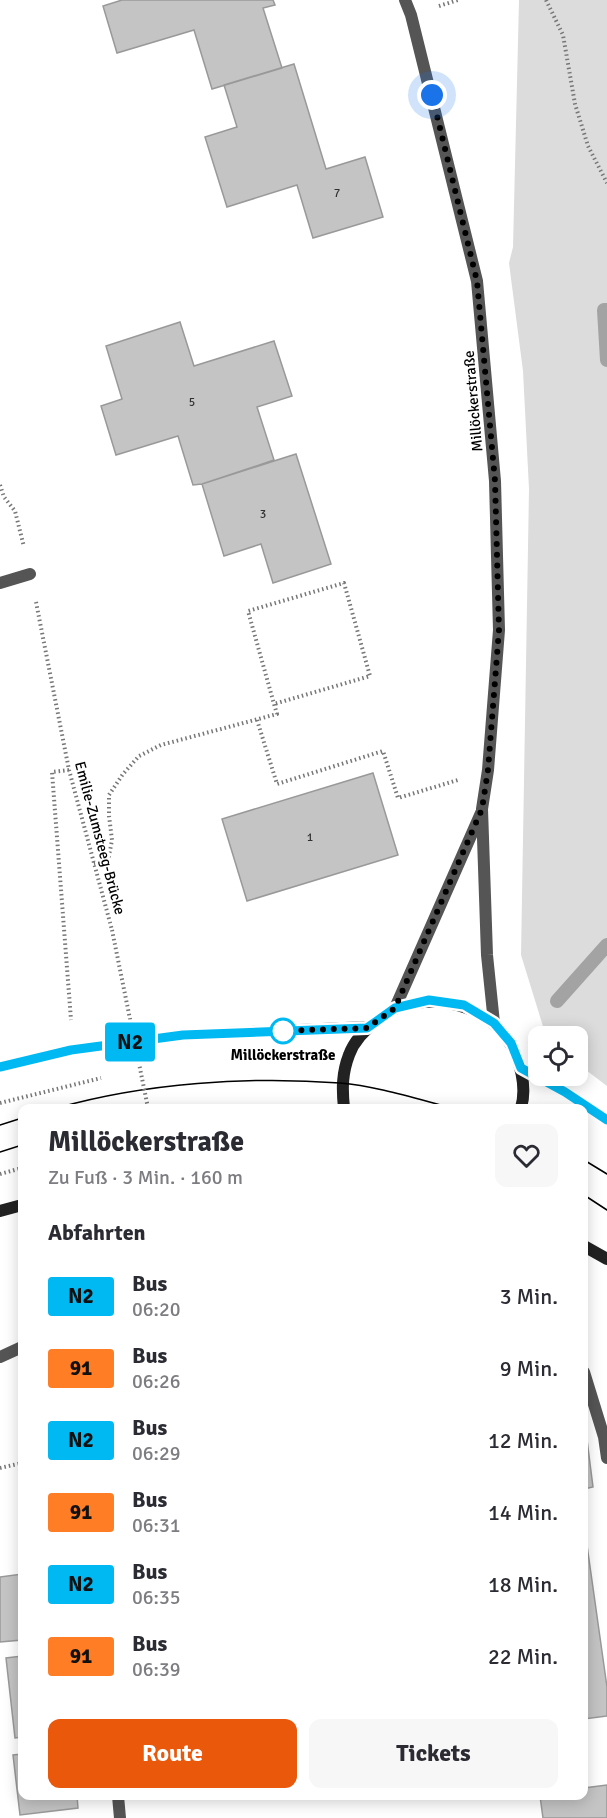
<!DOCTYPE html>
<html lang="de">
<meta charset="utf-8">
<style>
body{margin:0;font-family:Signika,sans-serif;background:#f7f7f7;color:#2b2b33;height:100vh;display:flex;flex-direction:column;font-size:22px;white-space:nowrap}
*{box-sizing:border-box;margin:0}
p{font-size:20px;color:#7c7c81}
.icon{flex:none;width:33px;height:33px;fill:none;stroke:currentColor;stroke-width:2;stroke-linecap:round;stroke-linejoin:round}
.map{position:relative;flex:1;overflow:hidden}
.side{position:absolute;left:18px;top:1104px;width:570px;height:696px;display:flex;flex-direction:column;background:#fff;border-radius:12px;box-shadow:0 3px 15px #0003}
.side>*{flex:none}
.badge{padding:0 12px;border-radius:4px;font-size:21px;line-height:39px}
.buttons{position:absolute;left:528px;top:1026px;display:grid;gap:12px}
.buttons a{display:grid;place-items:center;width:60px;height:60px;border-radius:12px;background:#fff;box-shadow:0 3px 15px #0003;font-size:30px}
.you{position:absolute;width:30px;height:30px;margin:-15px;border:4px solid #fff;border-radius:50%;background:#1a73e8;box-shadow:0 0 0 9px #1a73e833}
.map>.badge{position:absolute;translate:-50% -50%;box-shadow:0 0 0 3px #fff}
h2{padding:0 30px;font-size:22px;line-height:54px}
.round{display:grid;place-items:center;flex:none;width:63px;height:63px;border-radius:12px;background:#f7f7f7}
.summary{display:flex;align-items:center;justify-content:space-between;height:102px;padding:0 30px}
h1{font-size:28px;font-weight:700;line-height:45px}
.button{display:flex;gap:12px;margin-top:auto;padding:12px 30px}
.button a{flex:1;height:69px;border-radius:12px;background:#ea580c;color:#fff;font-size:24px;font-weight:700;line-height:69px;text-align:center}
.button a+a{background:#f7f7f7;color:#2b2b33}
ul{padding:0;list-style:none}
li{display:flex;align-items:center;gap:18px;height:72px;padding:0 30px}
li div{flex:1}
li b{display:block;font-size:22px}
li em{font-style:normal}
li .badge{min-width:66px;font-weight:700;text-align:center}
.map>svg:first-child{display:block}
</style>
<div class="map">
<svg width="607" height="1818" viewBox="0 0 607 1818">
<rect width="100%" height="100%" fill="#fff"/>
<path fill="#dcdcdc" d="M519,0H607V1086L578,1064V1036H546L521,955L529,489L523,371L509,263L513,247Z"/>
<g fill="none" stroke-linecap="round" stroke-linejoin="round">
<path stroke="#a3a3a3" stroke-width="14" d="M607,310H604L607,360
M557,1001L607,945"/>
</g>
<path fill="#c4c4c4" stroke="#999" stroke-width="1.5" d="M122,0H273L275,5L263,8L282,68L212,89L194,30L117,53L103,6Z
M294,64L326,169L365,157L383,217L313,238L297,185L227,207L205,137L237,127L224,85Z
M180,322L194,366L274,341L292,396L257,407L274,460L202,484L193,485L178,436L116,455L101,406L122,399L106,346Z
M296,454L331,564L273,583L261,544L224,556L202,484Z
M373,773L398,855L247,901L222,819Z
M584,1416L593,1487L584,1489Z
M584,1524L607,1687V1716L584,1719Z
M22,1574V1640L0,1642V1577Z
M22,1656V1737L15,1738L6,1658Z
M22,1754V1796H77L78,1808L20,1815L13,1755Z
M607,1785V1818H543L540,1796H584V1788Z"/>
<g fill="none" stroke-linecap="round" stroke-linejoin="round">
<path stroke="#777" stroke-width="4" stroke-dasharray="1.5 3" stroke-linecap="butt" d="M546,0L563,35L575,104L588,146L607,183
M439,6L458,0
M0,485L4,497L15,511L24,547
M36,602L69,770L112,930
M257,720L277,784L383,751L398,798L458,780
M69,770L52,772L71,1020
M94,864L108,861L112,840L109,816V795L123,774L139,756L161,745L277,714L274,704L248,611L344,583L370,676L274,704
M0,1103L101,1078
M0,1174L22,1168
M0,1468L22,1463"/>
<path stroke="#555" stroke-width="12" d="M0,583L30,574
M584,1372L604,1437L607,1458"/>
<path stroke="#555" stroke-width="12" d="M405,0L411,15L477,281L495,481L499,630L488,770L482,809L487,955L494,1023
M395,1008L481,813
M0,1357L22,1347
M118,1796L120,1818"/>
<path stroke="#222" stroke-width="12" d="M0,1067L71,1050L183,1035L367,1027
M521,1069L565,1092L607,1120
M344,1108C342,1089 342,1073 349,1055C354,1041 367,1028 378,1020C384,1016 390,1010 397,1008C443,992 496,1008 516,1055C522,1071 526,1091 521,1108
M0,1211L22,1205
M584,1246L607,1259"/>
<path stroke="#000" stroke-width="1.5" d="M57,1108C145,1083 249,1076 340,1083C376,1086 417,1099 452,1108
M229,1108H260
M0,1125L22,1118
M0,1152L22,1145
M584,1160L607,1174
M584,1195L607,1210"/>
<path stroke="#777" stroke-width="4" stroke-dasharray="1.5 3" stroke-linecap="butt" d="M112,930L148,1108"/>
</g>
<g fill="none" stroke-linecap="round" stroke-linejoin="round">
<defs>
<path id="line" d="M0,1067L71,1050L183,1035L367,1028L395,1008L429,1000L464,1005L494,1023L511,1043L521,1068L565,1092L607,1120"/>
</defs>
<use href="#line" stroke="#fff" stroke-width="14"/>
<use href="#line" stroke="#00b9f2" stroke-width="9"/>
<path stroke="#000" stroke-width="6" stroke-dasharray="0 10.8" d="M283,1031H276L367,1028L395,1008L482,809L488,770L499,630L495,481L477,281L432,95"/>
</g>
<circle fill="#fff" stroke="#00b9f2" stroke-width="3" cx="283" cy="1031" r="12"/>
<g text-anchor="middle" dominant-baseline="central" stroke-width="6" stroke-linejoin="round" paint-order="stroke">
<g font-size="12" fill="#313131">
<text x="337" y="193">7</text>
<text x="192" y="402">5</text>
<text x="263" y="514">3</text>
<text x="310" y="837">1</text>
</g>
<g font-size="15" fill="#000" stroke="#fff">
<text transform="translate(473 401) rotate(-95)">Millöckerstraße</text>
<text transform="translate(100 838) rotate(75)">Emilie-Zumsteeg-Brücke</text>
</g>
<g font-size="15" font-weight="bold" fill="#000" stroke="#fff">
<text x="283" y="1055">Millöckerstraße</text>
</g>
</g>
</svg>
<div class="buttons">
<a><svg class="icon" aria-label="locate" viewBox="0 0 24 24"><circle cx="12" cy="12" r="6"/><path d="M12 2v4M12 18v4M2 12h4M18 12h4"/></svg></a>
</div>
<div class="you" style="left:432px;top:95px"></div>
<b class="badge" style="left:130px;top:1042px;background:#00b9f2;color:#111">N2</b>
<section class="side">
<div class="summary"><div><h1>Millöckerstraße</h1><p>Zu Fuß · 3 Min. · 160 m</p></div><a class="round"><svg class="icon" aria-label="heart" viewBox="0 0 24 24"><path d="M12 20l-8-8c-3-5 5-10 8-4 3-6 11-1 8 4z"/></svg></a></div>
<h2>Abfahrten</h2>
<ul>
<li><span class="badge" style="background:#00b9f2;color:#111">N2</span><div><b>Bus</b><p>06:20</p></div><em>3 Min.</em></li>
<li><span class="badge" style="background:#ff7d24;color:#111">91</span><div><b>Bus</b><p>06:26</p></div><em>9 Min.</em></li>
<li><span class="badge" style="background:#00b9f2;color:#111">N2</span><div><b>Bus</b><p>06:29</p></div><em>12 Min.</em></li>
<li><span class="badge" style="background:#ff7d24;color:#111">91</span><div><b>Bus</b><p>06:31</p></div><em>14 Min.</em></li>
<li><span class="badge" style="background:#00b9f2;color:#111">N2</span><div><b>Bus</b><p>06:35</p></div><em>18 Min.</em></li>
<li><span class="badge" style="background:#ff7d24;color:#111">91</span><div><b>Bus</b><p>06:39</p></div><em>22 Min.</em></li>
</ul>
<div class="button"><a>Route</a><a>Tickets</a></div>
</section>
</div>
